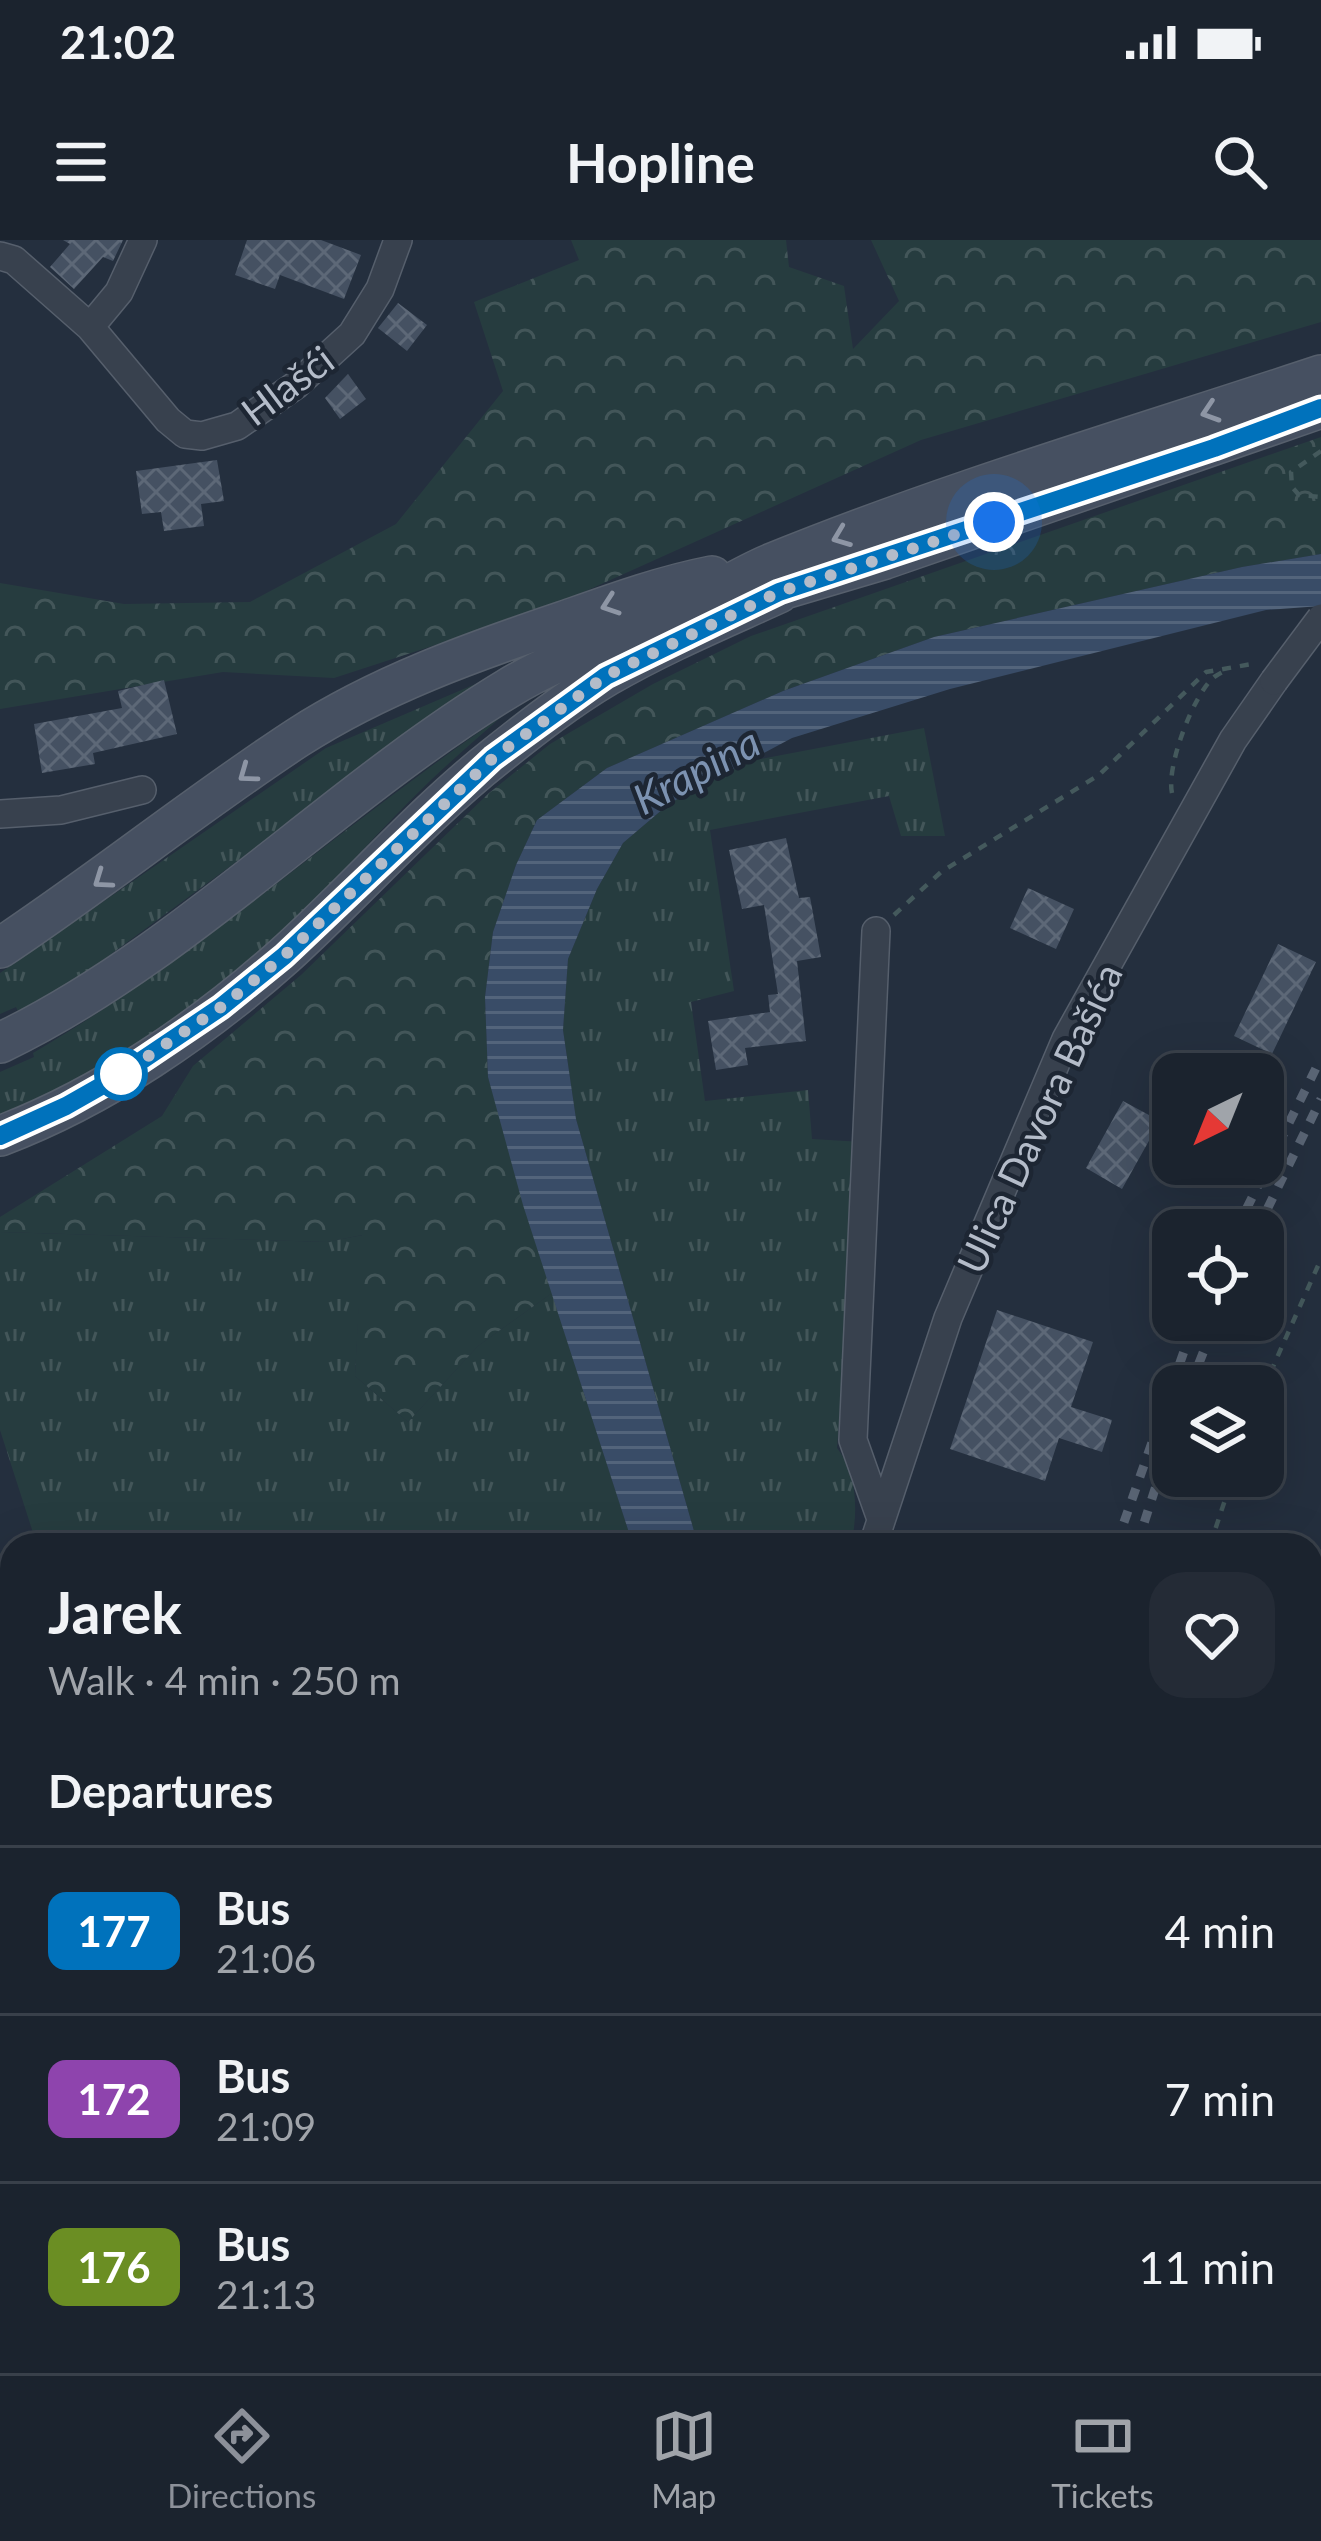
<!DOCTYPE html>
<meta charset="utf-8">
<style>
body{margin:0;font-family:Lato,sans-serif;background:#242b36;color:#f1f3f6;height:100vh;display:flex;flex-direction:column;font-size:45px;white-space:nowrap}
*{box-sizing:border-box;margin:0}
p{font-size:39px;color:#a0a4aa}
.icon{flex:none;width:66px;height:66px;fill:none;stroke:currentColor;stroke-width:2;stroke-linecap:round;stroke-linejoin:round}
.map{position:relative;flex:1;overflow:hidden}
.details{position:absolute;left:0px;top:1293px;width:1323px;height:840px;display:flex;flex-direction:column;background:#1b232e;border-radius:36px 36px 0 0;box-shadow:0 12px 48px #0002,0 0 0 3px #39404a}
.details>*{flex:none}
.badge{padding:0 24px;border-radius:18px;font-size:42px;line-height:78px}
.needle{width:78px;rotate:223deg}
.tools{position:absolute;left:1152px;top:813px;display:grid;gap:24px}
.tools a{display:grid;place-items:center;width:132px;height:132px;border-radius:24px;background:#1b232e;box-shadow:0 12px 48px #0002,0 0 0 3px #39404a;font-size:60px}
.you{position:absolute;width:60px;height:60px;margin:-30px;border:9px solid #fff;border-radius:50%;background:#1a73e8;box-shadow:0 0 0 18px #1a73e833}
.map>.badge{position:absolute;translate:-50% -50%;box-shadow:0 0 0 6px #fff}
h2{padding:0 48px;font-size:45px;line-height:108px}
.round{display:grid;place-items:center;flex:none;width:126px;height:126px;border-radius:36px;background:#242b36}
.summary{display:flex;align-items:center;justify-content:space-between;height:204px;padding:0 48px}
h1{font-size:57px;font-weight:700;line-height:90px}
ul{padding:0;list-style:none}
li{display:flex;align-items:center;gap:36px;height:168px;padding:0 48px;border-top:3px solid #39404a}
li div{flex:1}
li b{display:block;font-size:45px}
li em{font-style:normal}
li .badge{min-width:132px;font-weight:700;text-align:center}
.status{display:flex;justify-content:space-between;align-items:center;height:84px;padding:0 60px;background:#1b232e;direction:ltr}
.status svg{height:33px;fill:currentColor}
header{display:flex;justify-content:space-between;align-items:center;height:156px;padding:0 48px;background:#1b232e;font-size:54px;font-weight:700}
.menu{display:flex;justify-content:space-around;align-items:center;height:168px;border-top:3px solid #39404a;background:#1b232e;font-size:33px;color:#a0a4aa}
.menu a{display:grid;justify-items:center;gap:6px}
.menu .active{color:#8c9099}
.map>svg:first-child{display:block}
</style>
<div class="status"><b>21:02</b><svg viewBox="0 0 49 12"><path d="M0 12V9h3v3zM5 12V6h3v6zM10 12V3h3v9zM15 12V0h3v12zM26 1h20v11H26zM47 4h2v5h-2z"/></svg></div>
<header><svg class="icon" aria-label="menu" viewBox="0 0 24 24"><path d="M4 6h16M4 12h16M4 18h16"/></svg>Hopline<svg class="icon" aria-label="search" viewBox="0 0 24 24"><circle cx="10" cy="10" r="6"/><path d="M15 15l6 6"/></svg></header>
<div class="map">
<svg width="1321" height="2133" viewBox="0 0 1321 2133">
<defs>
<pattern id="grass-tufts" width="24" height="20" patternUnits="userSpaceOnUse" patternTransform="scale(3)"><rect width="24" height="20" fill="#263c3f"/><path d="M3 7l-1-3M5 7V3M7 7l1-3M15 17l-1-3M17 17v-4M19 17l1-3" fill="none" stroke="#435659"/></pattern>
<pattern id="forest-crowns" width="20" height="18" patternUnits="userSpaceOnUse" patternTransform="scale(3)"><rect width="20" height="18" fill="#263c3f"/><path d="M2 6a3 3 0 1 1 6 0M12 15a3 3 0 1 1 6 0" fill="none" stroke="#435659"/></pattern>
<pattern id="water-rules" width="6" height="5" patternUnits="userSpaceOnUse" patternTransform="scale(3)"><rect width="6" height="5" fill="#394c67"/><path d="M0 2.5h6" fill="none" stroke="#53647b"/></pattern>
<pattern id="building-cross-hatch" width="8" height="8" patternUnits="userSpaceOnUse" patternTransform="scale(3)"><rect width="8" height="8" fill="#455162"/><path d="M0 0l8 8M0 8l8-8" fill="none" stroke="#5d6877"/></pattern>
</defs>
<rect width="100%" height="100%" fill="#242f3e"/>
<path fill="url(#grass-tufts)" d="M480,442L80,737L19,773L16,767L0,774V733L326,508Z
M501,477C478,498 454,518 432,539C368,600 312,671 242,727C167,789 88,837 0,877V832L34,817L33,813C199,716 342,585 501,477Z
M924,488L945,596H901L889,556L710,590L734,751L691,762L705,861L808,850L812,899L862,902L837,1208C858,1235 858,1273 851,1305H698L576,879L563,790L568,719L597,649L623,603L670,563L750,521Z
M0,992L326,1002L363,995L355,1136L408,1182L478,1106L552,1053L633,1305H37L0,1190Z
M1311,1680L1321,1681V1862L1311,1870Z
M12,2045V2121H77L80,2133H0V2046Z
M174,2121H468L445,2133H177Z"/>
<path fill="url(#forest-crowns)" d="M571,0H786L789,27L844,46L853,109L899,61L871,0H1321V82L921,200L546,369L334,438L223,432L0,469V343L124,364L250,362L396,284L503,151L474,62L579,20Z
M1321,197V314L1242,327L934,397L783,451L607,528L537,580L516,625L493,692L485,757L488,837L552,1053L478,1106L408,1182L355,1136L362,995L327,1002L0,992V977L162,876L193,826L301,735L489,553L550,504L653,444L751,396Z
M0,1785L12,1837V1960H0Z"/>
<path fill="url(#water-rules)" d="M1321,314V366L1266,370L950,449L792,498L670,563L623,603L597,649L568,719L563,790L576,879L698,1305H633L523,965L488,837L485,757L493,692L516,625L537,580L607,528L783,451L934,397L1242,327Z
M0,1960H12V2045L0,2046Z"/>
<path fill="url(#building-cross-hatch)" d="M63,0H123L113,21L103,17L74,49L50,27L70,4Z
M247,0H321L361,15L344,59L280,35L275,49L235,35Z
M398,63L427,85L407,111L378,88Z
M348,134L366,159L340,179L325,158Z
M217,220L224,261L201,264L204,286L164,291L161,272L142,274L136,231Z
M164,440L177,494L93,513L95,524L42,533L34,484L122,468L118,451Z
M786,598L799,658L810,657L821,717L797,721L806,801L745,808L748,825L716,830L708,781L770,772L768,755L778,754L764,665L742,669L729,610Z
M1028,648L1074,669L1056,709L1010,688Z
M1278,704L1316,722L1272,814L1234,796Z
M1123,861L1160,881L1122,949L1086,928Z
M997,1070L1093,1102L1071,1167L1112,1180L1102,1212L1059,1198L1045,1241L950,1209Z"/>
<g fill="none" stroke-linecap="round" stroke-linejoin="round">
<defs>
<path id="service" d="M466,2133L486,2121"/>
<path id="minor" d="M0,16L14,20L90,87L168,180L185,194L202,196L237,186L296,145L352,94L380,49L398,0
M90,87L119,52L143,0
M0,574L61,570L142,550
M876,691L853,1200L881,1279
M873,1305L948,1078L1066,799L1233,500L1274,441
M731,2133L733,2121"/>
<path id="secondary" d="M757,357L885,319L1321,168
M0,708C101,641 196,564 297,498C379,445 472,412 564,381C612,364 661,346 712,336
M0,803C183,715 332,555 507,449C562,415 623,398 681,370C711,356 739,337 770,324C949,251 1137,196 1321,135
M0,896C103,857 202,789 284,716C356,651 420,576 496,516C531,488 568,459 607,436C662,404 722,379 779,353"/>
<path id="primary" d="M0,1512L12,1564
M0,1649L12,1699
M110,2121L112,2133
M141,2121L143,2133"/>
<path id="motorway" d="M1311,1979L1321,1971
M1311,2049L1321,2041
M1110,2133L1125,2121
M1206,2133L1221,2121"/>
</defs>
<use href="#service" stroke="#565f6c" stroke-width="16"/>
<use href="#minor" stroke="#565f6c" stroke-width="30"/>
<use href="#secondary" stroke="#565f6c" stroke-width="42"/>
<use href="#primary" stroke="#414a57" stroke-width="45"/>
<use href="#motorway" stroke="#434c59" stroke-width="51"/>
<path stroke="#44595c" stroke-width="4.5" stroke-dasharray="9 9" stroke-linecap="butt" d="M1321,211L1291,232L1292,247L1299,255L1321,257
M1172,553C1166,527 1193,456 1213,438C1217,434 1224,432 1229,428
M894,675L941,632L1099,535L1206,432L1252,424
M1263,1149L1321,1019
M1210,1305L1233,1236"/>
<use href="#service" stroke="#38414e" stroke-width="14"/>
<use href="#minor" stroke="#38414e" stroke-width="27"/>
<use href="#secondary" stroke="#465061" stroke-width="39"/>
<use href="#primary" stroke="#56606e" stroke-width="42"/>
<use href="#motorway" stroke="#746855" stroke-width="48"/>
<path stroke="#5a6575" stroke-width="9" stroke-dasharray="12 12" stroke-linecap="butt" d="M1236,990L1321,818
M1257,990L1321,859
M1190,1146L1216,1080
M1116,1305L1195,1080
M1137,1305L1173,1193
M979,2133L980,2121
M998,2133L999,2121"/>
<defs>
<path id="minor-bridge" d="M1274,441L1321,378"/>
</defs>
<use href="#minor-bridge" stroke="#565f6c" stroke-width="30" stroke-linecap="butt"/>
<use href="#minor-bridge" stroke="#38414e" stroke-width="27"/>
</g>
<defs><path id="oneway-chevron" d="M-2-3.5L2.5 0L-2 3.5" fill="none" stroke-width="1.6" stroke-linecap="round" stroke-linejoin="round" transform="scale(3)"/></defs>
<g stroke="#8e96a5">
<use href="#oneway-chevron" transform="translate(1210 172) rotate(162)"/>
<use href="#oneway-chevron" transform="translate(841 297) rotate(159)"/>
<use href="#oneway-chevron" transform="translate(610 365) rotate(161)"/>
<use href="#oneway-chevron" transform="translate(247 534) rotate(144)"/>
<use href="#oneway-chevron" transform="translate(102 640) rotate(145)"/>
</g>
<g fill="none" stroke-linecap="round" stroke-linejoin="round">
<defs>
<path id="line" d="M0,896L66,866L117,837L221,767L284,716L493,518L606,436L779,352L1214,208L1321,168"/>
</defs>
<use href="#line" stroke="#fff" stroke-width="27"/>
<use href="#line" stroke="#0072bc" stroke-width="18"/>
<path stroke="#b4bcc9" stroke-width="12" stroke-dasharray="0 21.6" d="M121,834L117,837L221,767L284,716L493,518L606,436L779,352L994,282"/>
</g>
<circle fill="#fff" stroke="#0072bc" stroke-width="6" cx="121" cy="834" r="24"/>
<g text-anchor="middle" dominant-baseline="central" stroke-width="9" stroke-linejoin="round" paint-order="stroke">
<g font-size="39" fill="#b4bcc9" stroke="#1d2633">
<text transform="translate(287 145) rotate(-37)">Hlašći</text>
<text transform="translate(1039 878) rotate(-65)">Ulica Davora Bašića</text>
</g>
<g font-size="42" font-style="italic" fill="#7c92b1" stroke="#1d2633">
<text transform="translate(696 530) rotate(-28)">Krapina</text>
</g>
</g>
</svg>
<div class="tools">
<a><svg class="needle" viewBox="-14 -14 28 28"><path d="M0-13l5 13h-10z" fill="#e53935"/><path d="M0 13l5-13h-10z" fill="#a0a4aa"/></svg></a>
<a><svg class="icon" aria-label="locate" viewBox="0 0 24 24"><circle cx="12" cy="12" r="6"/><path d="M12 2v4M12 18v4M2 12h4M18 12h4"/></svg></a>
<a><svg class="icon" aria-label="layers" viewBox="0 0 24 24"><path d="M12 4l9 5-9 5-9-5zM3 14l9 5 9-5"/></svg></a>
</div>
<div class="you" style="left:994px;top:282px"></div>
<section class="details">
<div class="summary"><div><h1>Jarek</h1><p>Walk · 4 min · 250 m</p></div><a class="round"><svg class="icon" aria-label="heart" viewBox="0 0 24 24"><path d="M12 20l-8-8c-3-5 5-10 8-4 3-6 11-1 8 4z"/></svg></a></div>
<h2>Departures</h2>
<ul>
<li><span class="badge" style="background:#0072bc;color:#fff">177</span><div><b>Bus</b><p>21:06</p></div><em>4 min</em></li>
<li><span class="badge" style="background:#8e44ad;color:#fff">172</span><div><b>Bus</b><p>21:09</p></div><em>7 min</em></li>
<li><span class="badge" style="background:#6b8e23;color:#fff">176</span><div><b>Bus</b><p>21:13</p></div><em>11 min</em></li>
</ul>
</section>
</div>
<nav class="menu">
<a class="active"><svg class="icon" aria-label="directions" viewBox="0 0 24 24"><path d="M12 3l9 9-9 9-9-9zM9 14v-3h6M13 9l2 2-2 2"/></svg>Directions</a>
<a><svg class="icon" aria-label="map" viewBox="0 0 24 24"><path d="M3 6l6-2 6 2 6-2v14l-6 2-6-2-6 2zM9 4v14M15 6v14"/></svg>Map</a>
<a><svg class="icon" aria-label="tickets" viewBox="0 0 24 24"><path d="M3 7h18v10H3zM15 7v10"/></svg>Tickets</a>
</nav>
